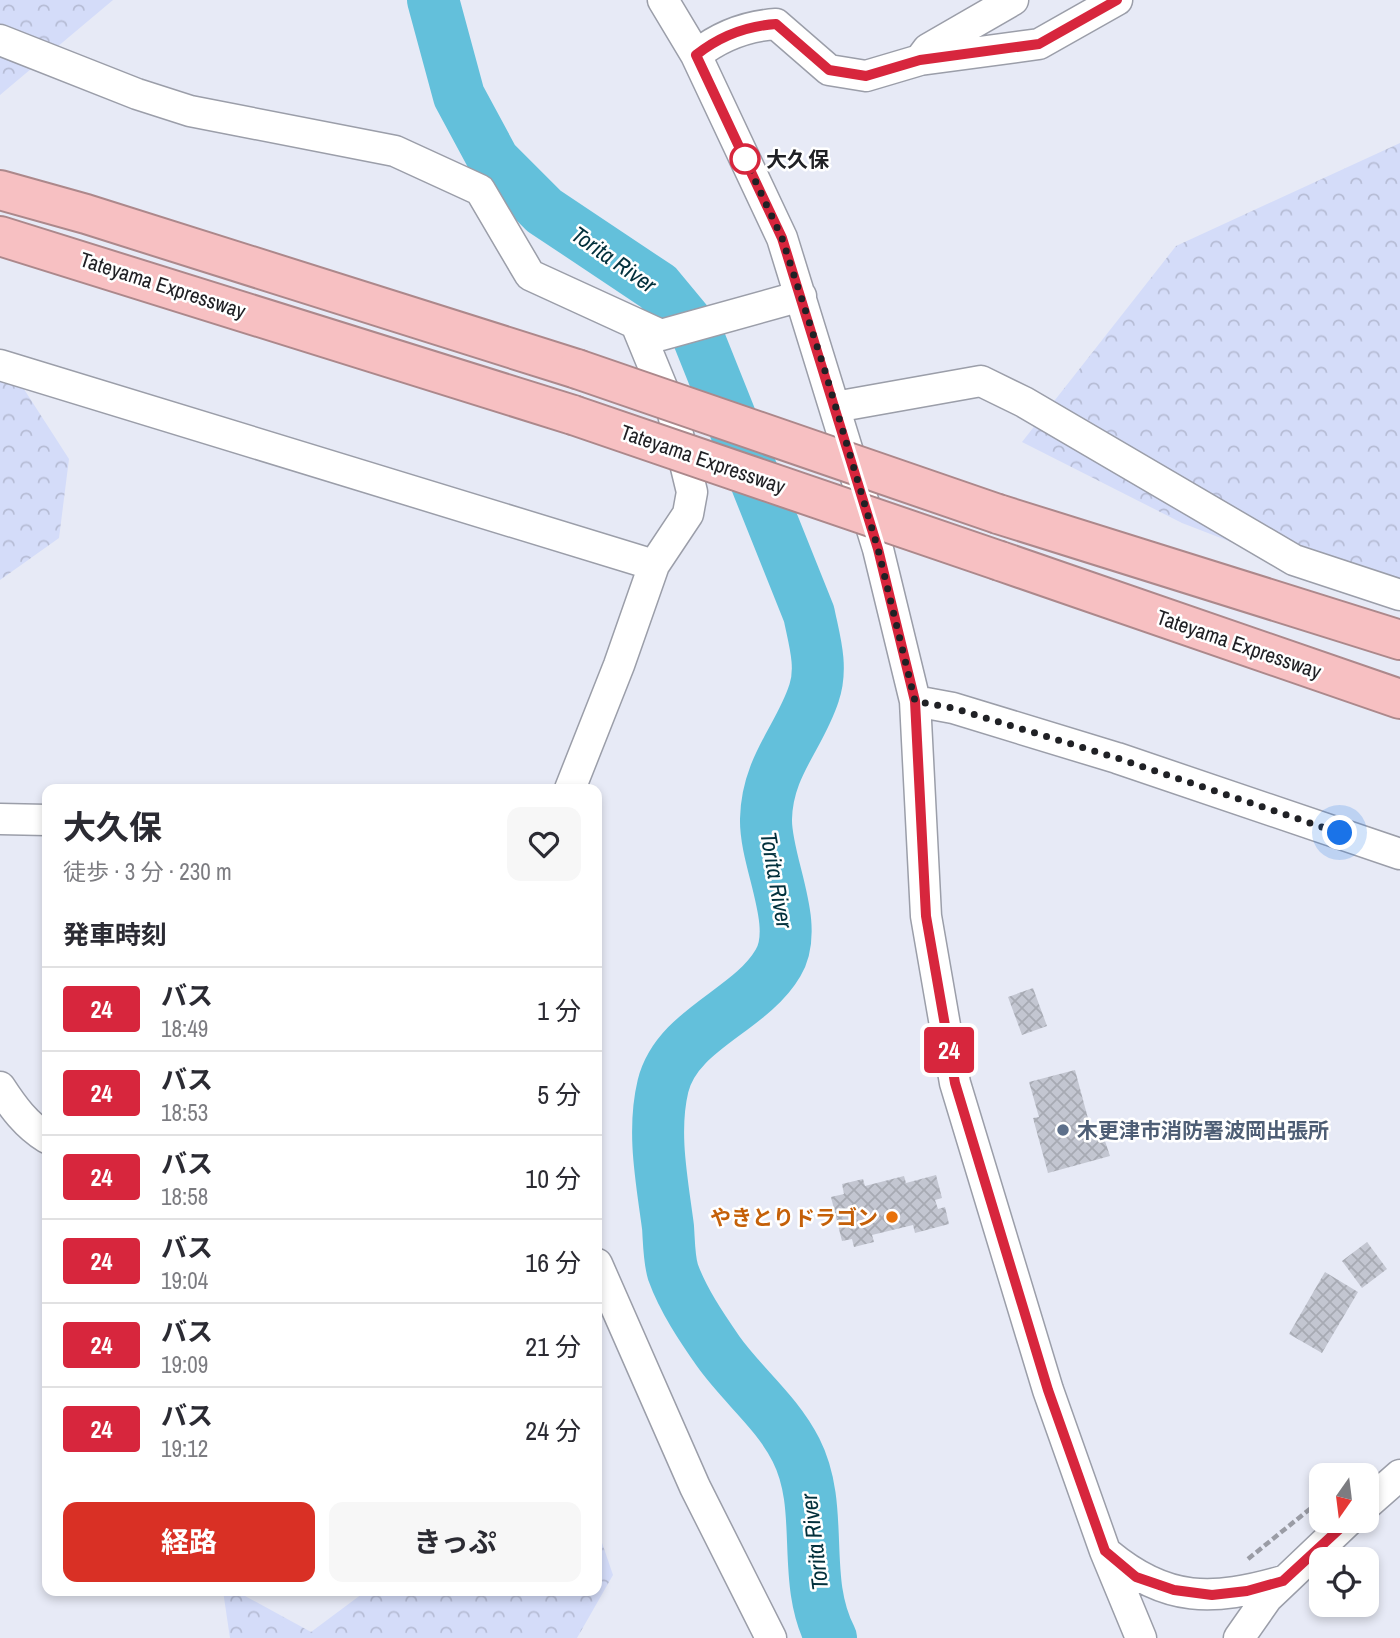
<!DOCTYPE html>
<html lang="ja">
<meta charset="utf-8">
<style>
body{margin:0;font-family:"Archivo Narrow","Noto Sans JP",sans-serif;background:#f7f7f7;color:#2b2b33;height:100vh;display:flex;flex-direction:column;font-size:26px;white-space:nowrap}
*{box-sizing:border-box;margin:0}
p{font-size:23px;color:#7c7c81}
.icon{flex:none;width:38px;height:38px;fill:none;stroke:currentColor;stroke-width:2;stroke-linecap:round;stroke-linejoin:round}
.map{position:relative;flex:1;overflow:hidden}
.details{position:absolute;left:42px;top:784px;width:560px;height:812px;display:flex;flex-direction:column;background:#fff;border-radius:14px;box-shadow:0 4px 10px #0003}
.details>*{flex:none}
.badge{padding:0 14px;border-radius:5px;font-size:24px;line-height:46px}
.needle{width:46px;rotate:194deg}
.buttons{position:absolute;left:1309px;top:1463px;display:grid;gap:14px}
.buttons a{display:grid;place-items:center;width:70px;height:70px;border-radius:14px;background:#fff;box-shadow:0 4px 10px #0003;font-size:35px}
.you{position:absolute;width:35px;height:35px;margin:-18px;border:5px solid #fff;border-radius:50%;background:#1a73e8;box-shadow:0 0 0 10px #1a73e833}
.map>.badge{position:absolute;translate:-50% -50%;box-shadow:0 0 0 4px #fff}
h2{padding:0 21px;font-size:26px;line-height:63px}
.round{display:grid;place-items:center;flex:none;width:74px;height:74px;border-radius:14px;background:#f7f7f7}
.headline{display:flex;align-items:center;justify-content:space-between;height:119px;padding:0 21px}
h1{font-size:33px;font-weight:700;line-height:52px}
.action{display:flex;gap:14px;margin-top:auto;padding:14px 21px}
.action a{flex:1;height:80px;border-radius:14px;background:#d93025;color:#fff;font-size:28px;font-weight:700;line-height:80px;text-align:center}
.action a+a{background:#f7f7f7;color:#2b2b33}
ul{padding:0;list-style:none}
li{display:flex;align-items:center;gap:21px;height:84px;padding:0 21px;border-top:2px solid #e1e1e2}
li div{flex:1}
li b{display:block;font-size:26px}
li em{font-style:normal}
li .badge{min-width:77px;font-weight:700;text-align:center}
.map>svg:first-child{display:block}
</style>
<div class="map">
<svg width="1400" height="1638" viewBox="0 0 1400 1638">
<defs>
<pattern id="forest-crowns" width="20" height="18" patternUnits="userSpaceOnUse" patternTransform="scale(1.75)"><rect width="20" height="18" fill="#d4dcf9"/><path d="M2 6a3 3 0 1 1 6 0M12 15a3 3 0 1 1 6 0" fill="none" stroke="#b6bcd5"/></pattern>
<pattern id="building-cross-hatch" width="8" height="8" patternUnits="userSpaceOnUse" patternTransform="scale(1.75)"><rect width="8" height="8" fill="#c3c6d1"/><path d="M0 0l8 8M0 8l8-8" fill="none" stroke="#a7aab3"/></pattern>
</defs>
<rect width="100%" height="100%" fill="#e7eaf6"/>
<path fill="url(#forest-crowns)" d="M0,0H113L0,95Z
M1400,143V607L1182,523L1022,442L1176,246Z
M0,352L69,459L59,538L0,580Z
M597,1528L613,1575L577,1638H230L223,1591H236L311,1632L366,1591H597Z"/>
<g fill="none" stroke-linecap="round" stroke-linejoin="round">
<path stroke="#63c0db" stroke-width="52" d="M433,0L459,96L494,161L544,211L658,287L697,334L809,614C814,639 823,667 814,693C800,737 767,766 766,819C765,862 801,925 778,963C750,1011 677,1029 663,1086C652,1132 662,1181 668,1227C669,1241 669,1259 673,1272C683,1300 702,1328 718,1351C742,1385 777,1412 796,1450C826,1509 800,1579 831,1638"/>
</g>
<path fill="url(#building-cross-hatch)" d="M1033,988L1047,1026L1022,1035L1008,997Z
M1075,1070L1093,1137L1103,1135L1110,1156L1048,1173L1033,1118L1039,1117L1029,1082Z
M936,1175L942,1198L935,1200L938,1209L945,1207L949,1224L915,1233L913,1225L872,1235L874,1242L854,1247L852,1239L842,1241L831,1197L844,1194L842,1184L863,1179L865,1186L904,1176L906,1183Z
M1367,1242L1387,1269L1362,1288L1342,1261Z
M1325,1272L1358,1292L1322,1353L1289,1334Z"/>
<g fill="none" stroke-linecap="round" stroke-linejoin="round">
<defs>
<path id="minor" d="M663,0L696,55L782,238L878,549L915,701L926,916L955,1083L1048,1390L1105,1551L1141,1638
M0,40L137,94L190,111L395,151L480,190L530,275L661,335L801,296
M696,55C720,36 746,26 776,24L829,70L866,76L920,60L1039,44L1117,0
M922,57L928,49L1013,0
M0,365L654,565
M835,407L981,381L1024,402L1294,560L1400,595
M915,701L953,708L1117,758L1400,854
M570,789L619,665L654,565L688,514L692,492L673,414L636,324
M0,819L47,820
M0,1087C13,1107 26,1125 47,1138
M597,1264L695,1487L771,1638
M1367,1504L1400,1475
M1108,1554C1167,1603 1213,1601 1283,1581
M1239,1638L1267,1598L1348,1521"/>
<path id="highway" d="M0,190L86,214L577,369
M0,236L573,415
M998,514L1400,640
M1000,561L1400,699"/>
</defs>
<use href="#minor" stroke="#9b9ea9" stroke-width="33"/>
<use href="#highway" stroke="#ac888b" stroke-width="42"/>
<path stroke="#9a9ca5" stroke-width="4.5" stroke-dasharray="7 3.5" stroke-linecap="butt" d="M1248,1559L1321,1500"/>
<use href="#minor" stroke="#fff" stroke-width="30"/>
<use href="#highway" stroke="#f7c0c2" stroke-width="38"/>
<defs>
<path id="highway-bridge" d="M577,369L998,514
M573,415L1000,561"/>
</defs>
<use href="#highway-bridge" stroke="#ac888b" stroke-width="42" stroke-linecap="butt"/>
<use href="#highway-bridge" stroke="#f7c0c2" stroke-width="38"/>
</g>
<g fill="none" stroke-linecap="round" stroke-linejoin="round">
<defs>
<path id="line" d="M1117,0L1039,44L920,60L866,76L829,70L776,24C746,26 720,36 696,55L782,238L878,549L915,701L926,916L955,1083L1048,1390L1105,1551L1136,1577L1174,1590L1212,1595L1247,1591L1283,1581L1348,1521"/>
</defs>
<use href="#line" stroke="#fff" stroke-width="16"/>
<use href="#line" stroke="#d7263d" stroke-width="10"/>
<path stroke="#202125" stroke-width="7" stroke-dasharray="0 12.6" d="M745,159L782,238L825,371L878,549L915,701L953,708L1117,758L1340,833"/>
</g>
<circle fill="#fff" stroke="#d7263d" stroke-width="3.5" cx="745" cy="159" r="14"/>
<circle fill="#5c6f8a" stroke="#fff" stroke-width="2.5" cx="1063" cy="1130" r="7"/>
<circle fill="#e8710a" stroke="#fff" stroke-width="2.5" cx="892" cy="1217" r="7"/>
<g text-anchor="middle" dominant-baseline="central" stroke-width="5" stroke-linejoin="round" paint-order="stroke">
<g font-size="21" font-weight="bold" fill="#202125" stroke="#fff" text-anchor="start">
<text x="766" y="159">大久保</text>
</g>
<g font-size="21" fill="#202125" stroke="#fff">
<text transform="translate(163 285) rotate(18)">Tateyama Expressway</text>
<text transform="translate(703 459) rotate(19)">Tateyama Expressway</text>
<text transform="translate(1239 644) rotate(19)">Tateyama Expressway</text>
</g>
<g font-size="21" font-weight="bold" fill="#4e5e75" stroke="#fff" text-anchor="start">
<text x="1077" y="1130">木更津市消防署波岡出張所</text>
</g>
<g font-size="21" font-weight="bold" fill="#c56008" stroke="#fff" text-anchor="end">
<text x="878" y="1217">やきとりドラゴン</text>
</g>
<g font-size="23" font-style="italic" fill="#02303c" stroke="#fff">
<text transform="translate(614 259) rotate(35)">Torita River</text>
<text transform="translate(777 880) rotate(80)">Torita River</text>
<text transform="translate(814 1542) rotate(-97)">Torita River</text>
</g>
</g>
</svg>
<div class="buttons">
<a><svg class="needle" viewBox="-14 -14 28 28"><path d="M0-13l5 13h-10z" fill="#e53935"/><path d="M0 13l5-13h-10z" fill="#7c7c81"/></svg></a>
<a><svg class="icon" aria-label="locate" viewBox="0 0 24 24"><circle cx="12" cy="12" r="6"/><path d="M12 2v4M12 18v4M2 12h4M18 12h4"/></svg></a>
</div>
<div class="you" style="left:1340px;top:833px"></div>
<b class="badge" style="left:949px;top:1050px;background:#d7263d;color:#fff">24</b>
<section class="details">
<div class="headline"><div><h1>大久保</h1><p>徒歩 · 3 分 · 230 m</p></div><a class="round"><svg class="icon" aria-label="heart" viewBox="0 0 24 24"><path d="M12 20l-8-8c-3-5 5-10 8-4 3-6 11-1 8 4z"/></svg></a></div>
<h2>発車時刻</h2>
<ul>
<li><span class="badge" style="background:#d7263d;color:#fff">24</span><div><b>バス</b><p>18:49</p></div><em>1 分</em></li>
<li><span class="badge" style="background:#d7263d;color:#fff">24</span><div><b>バス</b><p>18:53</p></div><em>5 分</em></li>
<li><span class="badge" style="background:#d7263d;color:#fff">24</span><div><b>バス</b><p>18:58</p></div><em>10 分</em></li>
<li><span class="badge" style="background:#d7263d;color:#fff">24</span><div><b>バス</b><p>19:04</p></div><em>16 分</em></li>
<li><span class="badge" style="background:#d7263d;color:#fff">24</span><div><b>バス</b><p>19:09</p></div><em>21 分</em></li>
<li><span class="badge" style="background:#d7263d;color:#fff">24</span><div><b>バス</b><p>19:12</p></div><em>24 分</em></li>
</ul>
<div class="action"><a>経路</a><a>きっぷ</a></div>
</section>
</div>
